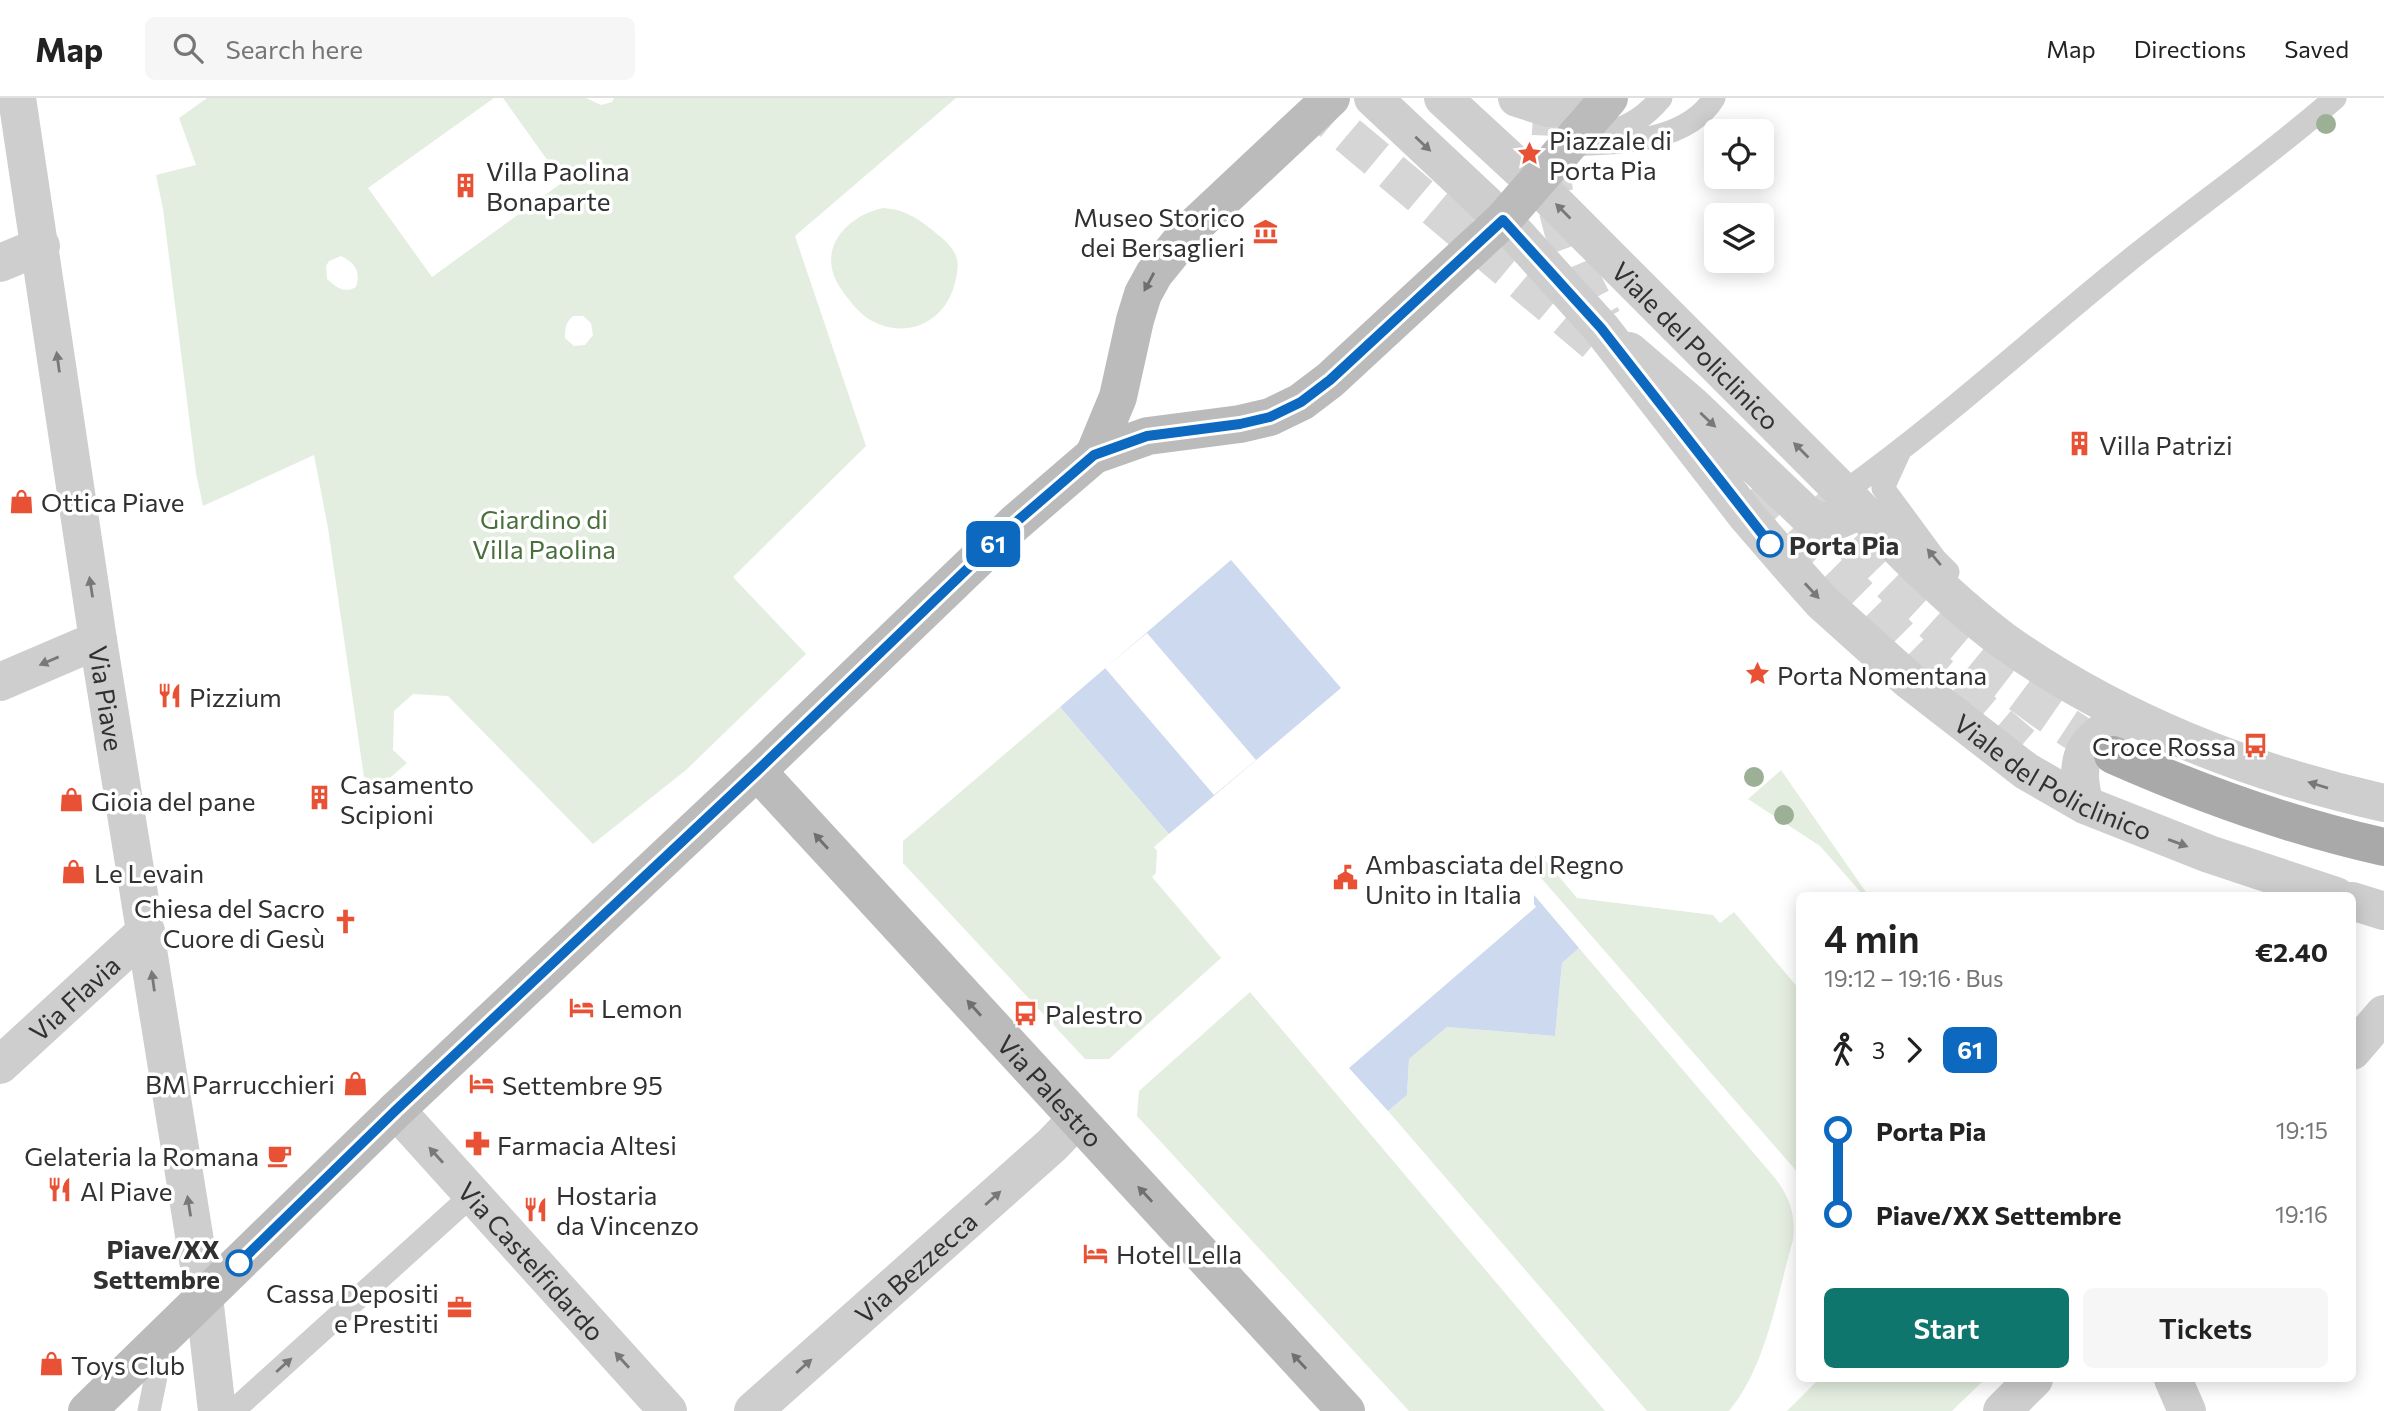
<!DOCTYPE html>
<meta charset="utf-8">
<style>
body{margin:0;font-family:Commissioner,sans-serif;background:#f6f6f6;color:#222;height:100vh;display:flex;flex-direction:column;font-size:26px;white-space:nowrap}
*{box-sizing:border-box;margin:0}
p{font-size:23px;color:#767676}
.icon{flex:none;width:38px;height:38px;fill:none;stroke:currentColor;stroke-width:2;stroke-linecap:round;stroke-linejoin:round}
.map{position:relative;flex:1;overflow:hidden}
.side{position:absolute;left:1796px;top:794px;width:560px;height:490px;display:flex;flex-direction:column;background:#fff;border-radius:10px;box-shadow:0 4px 18px #0003}
.side>*{flex:none}
.badge{padding:0 14px;border-radius:10px;font-size:24px;line-height:46px}
.controls{position:absolute;left:1704px;top:21px;display:grid;gap:14px}
.controls a{display:grid;place-items:center;width:70px;height:70px;border-radius:10px;background:#fff;box-shadow:0 4px 18px #0003;font-size:35px}
.map>.badge{position:absolute;translate:-50% -50%;box-shadow:0 0 0 4px #fff}
.legs{display:flex;align-items:center;gap:10px;height:77px;padding:0 28px;font-size:23px}
.legs p{margin-inline-start:auto}
.overview{display:flex;align-items:center;justify-content:space-between;height:119px;padding:0 28px}
h1{font-size:38px;font-weight:600;line-height:52px}
.primary-button{display:flex;gap:14px;margin-top:auto;padding:14px 28px}
.primary-button a{flex:1;height:80px;border-radius:10px;background:#0f766e;color:#fff;font-size:28px;font-weight:600;line-height:80px;text-align:center}
.primary-button a+a{background:#f6f6f6;color:#222}
ul{padding:0 28px;list-style:none}
li{display:flex;align-items:center;gap:24px;height:84px;font-size:26px}
li i{display:grid;place-items:center;width:10px;height:100%;margin:0 9px;background:currentColor}
li i::after{content:'';width:18px;height:18px;margin:-9px;border:5px solid;border-radius:50%;background:#fff}
li p{margin-inline-start:auto}
li:first-child i{background:linear-gradient(#0000 50%,currentColor 0)}
li:last-child i{background:linear-gradient(currentColor 50%,#0000 0)}
header{display:flex;align-items:center;gap:42px;box-sizing:border-box;height:98px;padding:0 35px;background:#fff;border-bottom:2px solid #e0e0e0}
header strong{font-size:33px}
nav{display:flex;gap:38px;margin-inline-start:auto;font-size:24px}
.search{width:490px;height:63px;background:#f6f6f6;display:flex;align-items:center;gap:18px;box-sizing:border-box;padding:0 24px;border-radius:10px;color:#767676;font-size:26px}
.map>svg:first-child{display:block}
</style>
<header>
<strong>Map</strong>
<div class="search"><svg class="icon" aria-label="search" viewBox="0 0 24 24"><circle cx="10" cy="10" r="6"/><path d="M15 15l6 6"/></svg>Search here</div>
<nav><a>Map</a><a>Directions</a><a>Saved</a></nav>
</header>
<div class="map">
<svg width="2384" height="1313" viewBox="0 0 2384 1313">
<rect width="100%" height="100%" fill="#fff"/>
<path fill="#e4eee0" fill-rule="evenodd" d="M207,0H494L368,90L432,179L563,84L503,0H586L601,7L612,4L614,0H956L795,138L866,348L733,479L806,556L686,672L593,746L448,598L413,596L394,613L393,652L407,665L367,700L328,430L314,357L203,408L196,375L163,111L156,77L196,67L179,20ZM341,158C355,165 361,173 356,189C344,196 336,189 327,181L326,168L329,163ZM573,218H583L591,225L593,237L585,247L574,248L565,240C565,231 565,225 573,218Z
M883,110C903,111 916,119 931,131C939,138 949,144 954,154C959,162 958,170 956,180C949,221 910,243 872,223C859,216 847,200 839,188C816,150 847,118 883,110Z
M1060,609L1169,736L1154,749L1157,753L1156,775L1152,779L1221,860L1109,961H1085L903,765V743Z
M1781,672L1868,797L1864,798L1820,748L1748,701Z
M1539,755L1577,800L1713,817L1720,825L1734,814L1799,891V1076L1528,765Z
M1579,850L1775,1080C1790,1099 1796,1118 1793,1142C1777,1198 1766,1269 1729,1313H1647L1388,1013L1407,997L1409,961L1447,929L1555,938L1562,865Z
M1250,894L1605,1313H1409L1137,1018L1139,993Z
M1819,1281H1985L1952,1313H1787Z"/>
<path fill="#ccd9ee" d="M1231,462L1341,590L1169,736L1060,609Z
M1534,797L1579,850L1562,865L1555,938L1447,929L1409,961L1407,997L1388,1013L1349,970L1536,809L1534,806Z"/>
<path fill="#fff" d="M1147,535L1256,662L1214,697L1105,570Z"/>
<g fill="none" stroke-linecap="round" stroke-linejoin="round">
<path stroke="#d6d6d6" stroke-width="38" stroke-dasharray="38 19" stroke-linecap="butt" d="M1304,0L1605,253
M1555,0C1540,81 1563,152 1603,222
M1711,351L1927,566L2022,647
M1811,403C1837,429 1863,457 1889,483C1955,548 2033,611 2113,657"/>
<path stroke="#cecece" stroke-width="23" d="M1608,35C1631,27 1645,19 1661,0
M1568,47C1615,45 1686,46 1714,0
M1899,355L1883,390L1936,462L1948,474
M1844,394C1942,324 2032,241 2126,165C2195,109 2268,59 2335,0
M149,1313L163,1244
M233,1313L472,1097"/>
<g stroke="#cecece" stroke-width="38">
<path id="s1" d="M17,0L98,542L204,1199L217,1313"/>
<path d="M0,165L41,148"/>
<path d="M1629,253L1693,308L1808,418C1828,428 1842,423 1859,411"/>
<path d="M0,584L98,542"/>
<path d="M2085,707C2071,658 2086,636 2133,619"/>
<path d="M2352,953L2384,916"/>
<path id="s2" d="M0,967L146,833"/>
<path id="s3" d="M396,1012L668,1313"/>
<path d="M2173,1281L2187,1313"/>
<path id="s4" d="M753,1313L1052,1047L1076,1022"/>
<path d="M2002,1313L2034,1281"/>
</g>
<g stroke="#cecece" stroke-width="38">
<path id="s5" d="M1373,0L1503,122L1601,230L1746,417L1797,476L1822,504L1910,583L2026,673L2085,707L2209,756L2336,798"/>
<path id="s6" d="M1443,0L1536,86L1908,459C1939,489 1970,518 2004,543C2116,623 2250,675 2384,705"/>
<path d="M1517,0L1548,10L1602,8"/>
<path d="M2352,803L2384,813"/>
</g>
<g stroke="#bbb" stroke-width="38">
<path d="M1094,357L1118,299L1135,222L1143,196L1154,176L1188,134L1331,0"/>
<path id="s7" d="M757,673L1346,1313"/>
<path d="M87,1313L396,1012L757,673L1015,425L1094,357L1148,338L1240,326L1270,319L1301,304L1330,282L1503,122L1609,0"/>
</g>
<path stroke="#a9a9a9" stroke-width="38" d="M2113,657C2201,696 2290,728 2384,749"/>
</g>
<g fill="#9bb094">
<circle cx="2326" cy="26" r="10"/>
<circle cx="1754" cy="679" r="10"/>
<circle cx="1784" cy="717" r="10"/>
</g>
<defs><path id="oneway-solid" d="M-6-.8H1V-3.2L6.5 0L1 3.2V.8H-6Z" transform="scale(1.75)"/></defs>
<g fill="#787878">
<use href="#oneway-solid" transform="translate(1423 46) rotate(43)"/>
<use href="#oneway-solid" transform="translate(1563 113) rotate(-135)"/>
<use href="#oneway-solid" transform="translate(58 264) rotate(-98)"/>
<use href="#oneway-solid" transform="translate(1708 322) rotate(43)"/>
<use href="#oneway-solid" transform="translate(1801 352) rotate(-135)"/>
<use href="#oneway-solid" transform="translate(1934 459) rotate(-130)"/>
<use href="#oneway-solid" transform="translate(91 489) rotate(-99)"/>
<use href="#oneway-solid" transform="translate(1812 493) rotate(47)"/>
<use href="#oneway-solid" transform="translate(49 563) rotate(157)"/>
<use href="#oneway-solid" transform="translate(2318 687) rotate(-163)"/>
<use href="#oneway-solid" transform="translate(2178 745) rotate(20)"/>
<use href="#oneway-solid" transform="translate(153 883) rotate(-98)"/>
<use href="#oneway-solid" transform="translate(436 1057) rotate(-132)"/>
<use href="#oneway-solid" transform="translate(993 1100) rotate(-42)"/>
<use href="#oneway-solid" transform="translate(189 1108) rotate(-99)"/>
<use href="#oneway-solid" transform="translate(622 1262) rotate(-132)"/>
<use href="#oneway-solid" transform="translate(284 1267) rotate(-42)"/>
<use href="#oneway-solid" transform="translate(804 1268) rotate(-42)"/>
</g>
<g fill="#6f6f6f">
<use href="#oneway-solid" transform="translate(1149 184) rotate(118)"/>
<use href="#oneway-solid" transform="translate(821 743) rotate(-132)"/>
<use href="#oneway-solid" transform="translate(974 910) rotate(-132)"/>
<use href="#oneway-solid" transform="translate(1145 1096) rotate(-133)"/>
<use href="#oneway-solid" transform="translate(1299 1263) rotate(-133)"/>
</g>
<g fill="none" stroke-linecap="round" stroke-linejoin="round">
<defs>
<path id="line-1" d="M239,1165L396,1012L757,673L1015,425L1094,357L1147,338L1240,326L1270,319L1301,304L1330,282L1503,122L1601,230L1770,446"/>
</defs>
<use href="#line-1" stroke="#fff" stroke-width="16"/>
<use href="#line-1" stroke="#0c69bf" stroke-width="10"/>
</g>
<defs>
<symbol id="sight-bare" viewBox="-9 -9 18 18"><path d="M0-6L1.8-2.2L6-1.7L2.9 1.2L3.7 5.4L0 3.3L-3.7 5.4L-2.9 1.2L-6-1.7L-1.8-2.2Z" fill="#e85134" stroke="#fff" stroke-width="2.5" paint-order="stroke"/></symbol>
<symbol id="building-bare" viewBox="-9 -9 18 18"><path d="M-4-6H4V6H1V3H-1V6H-4ZM-2.5-4.3h1.7v1.8h-1.7ZM.8-4.3h1.7v1.8H.8ZM-2.5-1h1.7V.8h-1.7ZM.8-1h1.7V.8H.8Z" fill="#e85134" stroke="#fff" stroke-width="2.5" paint-order="stroke"/></symbol>
<symbol id="museum-bare" viewBox="-9 -9 18 18"><path d="M0-6L6-3V-2H-6V-3ZM-5-1h2V3h-2ZM-1-1h2V3h-2ZM3-1h2V3H3ZM-6 4H6V6H-6Z" fill="#e85134" stroke="#fff" stroke-width="2.5" paint-order="stroke"/></symbol>
<symbol id="shop-bare" viewBox="-9 -9 18 18"><path d="M-5-2.5h2.3a2.7 3.5 0 0 1 5.4 0H5L5.5 6h-11ZM-1.5-2.5h3a1.5 2.3 0 0 0-3 0Z" fill="#e85134" stroke="#fff" stroke-width="2.5" paint-order="stroke"/></symbol>
<symbol id="restaurant-bare" viewBox="-9 -9 18 18"><path d="M-5-6h1v4h1v-4h1v4h1v-4h1v5L-1.5 .5V6h-2V.5L-5-1ZM5-6V6H3V1.5H1.5Q1.5-4 5-6Z" fill="#e85134" stroke="#fff" stroke-width="2.5" paint-order="stroke"/></symbol>
<symbol id="bus-bare" viewBox="-9 -9 18 18"><path d="M-5-6H5V4H4V6H2V4H-2V6H-4V4H-5ZM-3.5-4V0h7V-4ZM-3.5 1.2v1.5H-2V1.2ZM2 1.2v1.5H3.5V1.2Z" fill="#e85134" stroke="#fff" stroke-width="2.5" paint-order="stroke"/></symbol>
<symbol id="civic-bare" viewBox="-9 -9 18 18"><path d="M-.6-6.5H3V-4.5H.6V-3L4-1V1h2V6H-6V1h2V-1L-.6-3ZM-1.2 2.5V6h2.4V2.5Z" fill="#e85134" stroke="#fff" stroke-width="2.5" paint-order="stroke"/></symbol>
<symbol id="church-bare" viewBox="-9 -9 18 18"><path d="M-1.2-6h2.4v3.5h3.3v2.4h-3.3V6h-2.4V-.1h-3.3v-2.4h3.3Z" fill="#e85134" stroke="#fff" stroke-width="2.5" paint-order="stroke"/></symbol>
<symbol id="hotel-bare" viewBox="-9 -9 18 18"><path d="M-6-4.5h1.5V1H6V5H4.5V3h-9V5H-6ZM-4 0a1.8 1.8 0 1 1 3.6 0ZM.5 0V-2.5h3Q6-2.5 6 0Z" fill="#e85134" stroke="#fff" stroke-width="2.5" paint-order="stroke"/></symbol>
<symbol id="pharmacy-bare" viewBox="-9 -9 18 18"><path d="M-2-6h4v4h4v4h-4v4h-4v-4h-4v-4h4Z" fill="#e85134" stroke="#fff" stroke-width="2.5" paint-order="stroke"/></symbol>
<symbol id="cafe-bare" viewBox="-9 -9 18 18"><path d="M-5.5-4.5H6V0H3Q3 3.5 0 3.5H-2.5Q-5.5 3.5-5.5 0ZM3-3.2v2h1.7v-2ZM-6 4.5H4V6H-6Z" fill="#e85134" stroke="#fff" stroke-width="2.5" paint-order="stroke"/></symbol>
<symbol id="office-bare" viewBox="-9 -9 18 18"><path d="M-6-3h4V-5.5h4V-3h4V5H-6ZM-1-4.5V-3h2v-1.5ZM-6 0V1H6V0Z" fill="#e85134" stroke="#fff" stroke-width="2.5" paint-order="stroke"/></symbol>
</defs>
<g fill-rule="evenodd">
<use href="#sight-bare" x="1512" y="38" width="35" height="35"/>
<use href="#building-bare" x="448" y="70" width="35" height="35"/>
<use href="#museum-bare" x="1248" y="116" width="35" height="35"/>
<use href="#building-bare" x="2062" y="328" width="35" height="35"/>
<use href="#shop-bare" x="4" y="386" width="35" height="35"/>
<use href="#sight-bare" x="1740" y="558" width="35" height="35"/>
<use href="#restaurant-bare" x="152" y="580" width="35" height="35"/>
<use href="#bus-bare" x="2238" y="630" width="35" height="35"/>
<use href="#building-bare" x="302" y="682" width="35" height="35"/>
<use href="#shop-bare" x="54" y="684" width="35" height="35"/>
<use href="#shop-bare" x="56" y="756" width="35" height="35"/>
<use href="#civic-bare" x="1328" y="762" width="35" height="35"/>
<use href="#church-bare" x="328" y="806" width="35" height="35"/>
<use href="#hotel-bare" x="564" y="892" width="35" height="35"/>
<use href="#bus-bare" x="1008" y="898" width="35" height="35"/>
<use href="#shop-bare" x="338" y="968" width="35" height="35"/>
<use href="#hotel-bare" x="464" y="968" width="35" height="35"/>
<use href="#pharmacy-bare" x="460" y="1028" width="35" height="35"/>
<use href="#cafe-bare" x="262" y="1040" width="35" height="35"/>
<use href="#restaurant-bare" x="42" y="1074" width="35" height="35"/>
<use href="#restaurant-bare" x="518" y="1094" width="35" height="35"/>
<use href="#hotel-bare" x="1078" y="1138" width="35" height="35"/>
<use href="#office-bare" x="442" y="1192" width="35" height="35"/>
<use href="#shop-bare" x="34" y="1248" width="35" height="35"/>
</g>
<g fill="#fff" stroke="#0c69bf" stroke-width="3.5">
<circle cx="1770" cy="446" r="12"/>
<circle cx="239" cy="1165" r="12"/>
</g>
<g text-anchor="middle" dominant-baseline="central" stroke-width="7" stroke-linejoin="round" paint-order="stroke">
<g font-size="26" fill="#313131" stroke="#fff" text-anchor="start">
<text x="1549" y="41">Piazzale di<tspan x="1549" dy="30">Porta Pia</tspan></text>
<text x="486" y="72">Villa Paolina<tspan x="486" dy="30">Bonaparte</tspan></text>
<text x="1245" y="118" text-anchor="end">Museo Storico<tspan x="1245" dy="30">dei Bersaglieri</tspan></text>
<text x="2099" y="346">Villa Patrizi</text>
<text x="41" y="403">Ottica Piave</text>
<text x="1777" y="576">Porta Nomentana</text>
<text x="189" y="598">Pizzium</text>
<text x="2236" y="647" text-anchor="end">Croce Rossa</text>
<text x="340" y="685">Casamento<tspan x="340" dy="30">Scipioni</tspan></text>
<text x="91" y="702">Gioia del pane</text>
<text x="1365" y="765">Ambasciata del Regno<tspan x="1365" dy="30">Unito in Italia</tspan></text>
<text x="94" y="774">Le Levain</text>
<text x="325" y="809" text-anchor="end">Chiesa del Sacro<tspan x="325" dy="30">Cuore di Gesù</tspan></text>
<text x="601" y="909">Lemon</text>
<text x="1045" y="915">Palestro</text>
<text x="335" y="985" text-anchor="end">BM Parrucchieri</text>
<text x="502" y="986">Settembre 95</text>
<text x="497" y="1046">Farmacia Altesi</text>
<text x="259" y="1057" text-anchor="end">Gelateria la Romana</text>
<text x="80" y="1092">Al Piave</text>
<text x="556" y="1096">Hostaria<tspan x="556" dy="30">da Vincenzo</tspan></text>
<text x="1116" y="1155">Hotel Lella</text>
<text x="439" y="1194" text-anchor="end">Cassa Depositi<tspan x="439" dy="30">e Prestiti</tspan></text>
<text x="71" y="1266">Toys Club</text>
</g>
<g font-size="26" fill="#313131" stroke="#fff">
<text stroke="none"><textPath href="#s6" startOffset="354">Viale del Policlinico</textPath></text>
<text stroke="none"><textPath href="#s1" startOffset="607">Via Piave</textPath></text>
<text stroke="none"><textPath href="#s5" startOffset="968">Viale del Policlinico</textPath></text>
<text stroke="none"><textPath href="#s2" startOffset="100">Via Flavia</textPath></text>
<text stroke="none"><textPath href="#s7" startOffset="434">Via Palestro</textPath></text>
<text stroke="none"><textPath href="#s3" startOffset="203">Via Castelfidardo</textPath></text>
<text stroke="none"><textPath href="#s4" startOffset="217">Via Bezzecca</textPath></text>
</g>
<g font-size="26" fill="#496f3d" stroke="#fff">
<text x="544" y="420">Giardino di<tspan x="544" dy="30">Villa Paolina</tspan></text>
</g>
<g font-size="26" font-weight="bold" fill="#313131" stroke="#fff" text-anchor="start">
<text x="1789" y="446">Porta Pia</text>
<text x="220" y="1150" text-anchor="end">Piave/XX<tspan x="220" dy="30">Settembre</tspan></text>
</g>
</g>
</svg>
<div class="controls">
<a><svg class="icon" aria-label="locate" viewBox="0 0 24 24"><circle cx="12" cy="12" r="6"/><path d="M12 2v4M12 18v4M2 12h4M18 12h4"/></svg></a>
<a><svg class="icon" aria-label="layers" viewBox="0 0 24 24"><path d="M12 4l9 5-9 5-9-5zM3 14l9 5 9-5"/></svg></a>
</div>
<b class="badge" style="left:993px;top:446px;background:#0c69bf;color:#fff">61</b>
<section class="side">
<div class="overview"><div><h1>4 min</h1><p>19:12 – 19:16 · Bus</p></div><b>€2.40</b></div>
<div class="legs"><svg class="icon" aria-label="walk" viewBox="0 0 24 24"><circle cx="13" cy="4" r="2"/><path d="M13 8l-2 6 4 7M11 14l-3 7M7 12l3-4h3l4 4"/></svg>3<svg class="icon" aria-label="forward" viewBox="0 0 24 24"><path d="M9 5l7 7-7 7"/></svg><b class="badge" style="background:#0c69bf;color:#fff">61</b></div>
<ul>
<li><i style="color:#0c69bf"></i><b>Porta Pia</b><p>19:15</p></li>
<li><i style="color:#0c69bf"></i><b>Piave/XX Settembre</b><p>19:16</p></li>
</ul>
<div class="primary-button"><a>Start</a><a>Tickets</a></div>
</section>
</div>
